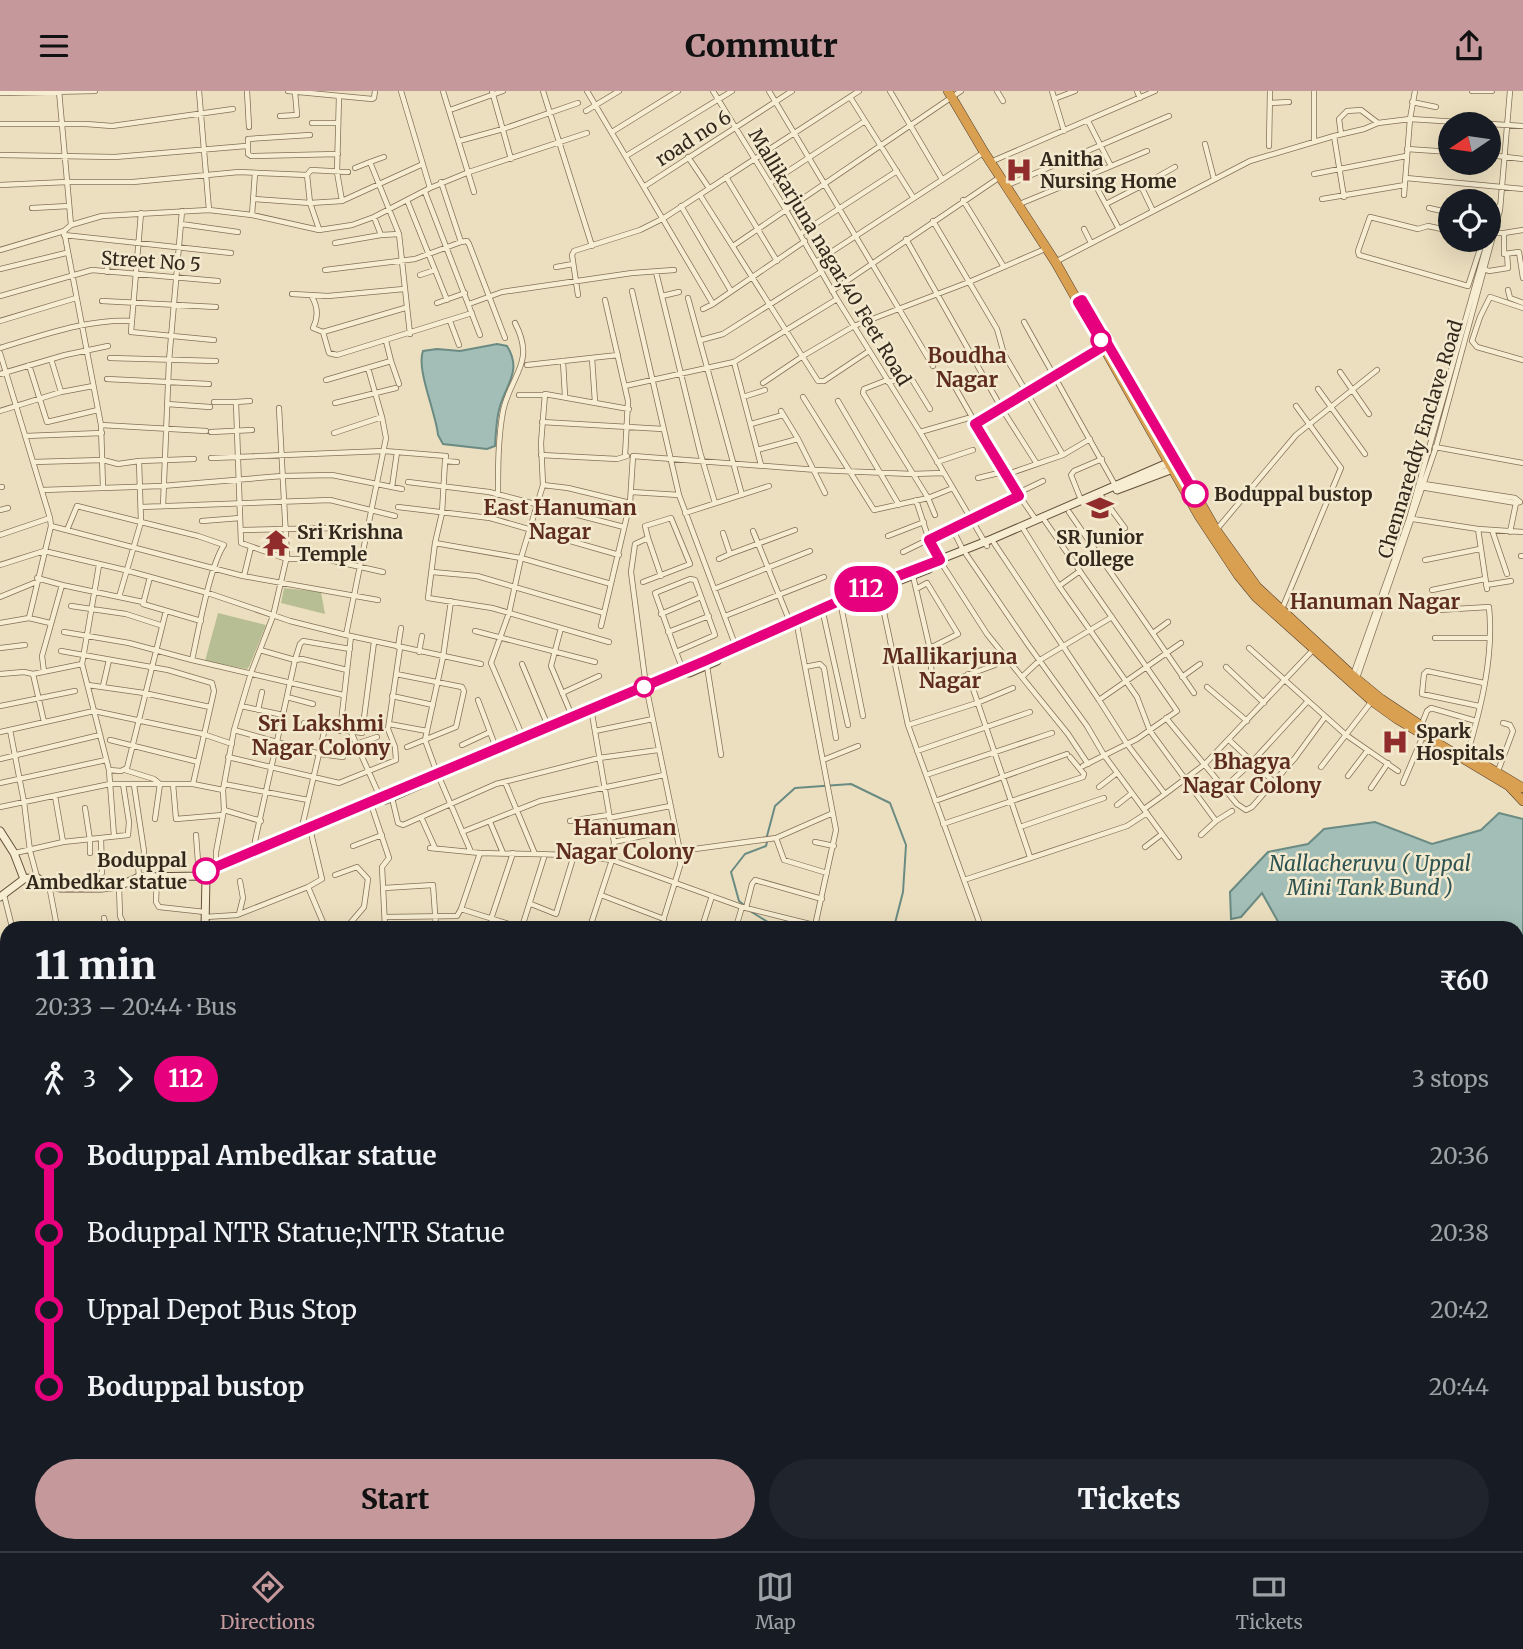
<!DOCTYPE html>
<meta charset="utf-8">
<style>
body{margin:0;font-family:Merriweather,serif;background:#20242c;color:#f1f3f6;height:100vh;display:flex;flex-direction:column;font-size:26px;white-space:nowrap}
*{box-sizing:border-box;margin:0}
p{font-size:23px;color:#9ea1a6}
.icon{flex:none;width:38px;height:38px;fill:none;stroke:currentColor;stroke-width:2;stroke-linecap:round;stroke-linejoin:round}
.map{position:relative;flex:1;overflow:hidden}
.panel{position:absolute;left:0px;top:830px;width:1524px;height:632px;display:flex;flex-direction:column;background:#171b24;border-radius:21px 21px 0 0;box-shadow:0 7px 28px #0002}
.panel>*{flex:none}
.badge{padding:0 14px;border-radius:23px;font-size:24px;line-height:46px}
.needle{width:46px;rotate:257deg}
.fabs{position:absolute;left:1438px;top:21px;display:grid;gap:14px}
.fabs a{display:grid;place-items:center;width:63px;height:63px;border-radius:50%;background:#171b24;box-shadow:0 7px 28px #0002;font-size:35px}
.map>.badge{position:absolute;translate:-50% -50%;box-shadow:0 0 0 4px #fff}
.legs{display:flex;align-items:center;gap:10px;height:77px;padding:0 35px;font-size:23px}
.legs p{margin-inline-start:auto}
.headline{display:flex;align-items:center;justify-content:space-between;height:119px;padding:0 35px}
h1{font-size:38px;font-weight:800;line-height:52px}
.cta{display:flex;gap:14px;margin-top:auto;padding:14px 35px}
.cta a{flex:1;height:80px;border-radius:42px;background:#c5999b;color:#111;font-size:28px;font-weight:800;line-height:80px;text-align:center}
.cta a+a{background:#20242c;color:#f1f3f6}
ul{padding:0 35px;list-style:none}
li{display:flex;align-items:center;gap:24px;height:77px;font-size:26px}
li i{display:grid;place-items:center;width:10px;height:100%;margin:0 9px;background:currentColor}
li i::after{content:'';width:18px;height:18px;margin:-9px;border:5px solid;border-radius:50%;background:#171b24}
li p{margin-inline-start:auto}
li:first-child i{background:linear-gradient(#0000 50%,currentColor 0)}
li:last-child i{background:linear-gradient(currentColor 50%,#0000 0)}
header{display:flex;justify-content:space-between;align-items:center;height:91px;padding:0 35px;background:#c5999b;color:#111;font-size:32px;font-weight:800}
.dock{display:flex;justify-content:space-around;align-items:center;height:98px;border-top:2px solid #363941;background:#171b24;font-size:19px;color:#9ea1a6}
.dock a{display:grid;justify-items:center;gap:4px}
.dock .on{color:#c5999b}
.map>svg:first-child{display:block}
</style>
<header><svg class="icon" aria-label="menu" viewBox="0 0 24 24"><path d="M4 6h16M4 12h16M4 18h16"/></svg>Commutr<svg class="icon" aria-label="share" viewBox="0 0 24 24"><path d="M12 15V3M7 8l5-5 5 5M5 13v7h14v-7"/></svg></header>
<div class="map">
<svg width="1523" height="1460" viewBox="0 0 1523 1460">
<rect width="100%" height="100%" fill="#ecdfbf"/>
<path fill="#b8be93" d="M284,497L321,501L325,523L281,512Z
M218,522L266,534L249,576L247,578L205,570Z"/>
<path fill="#a2beb6" stroke="#6a8b83" stroke-width="2" d="M497,253L507,255C522,279 507,292 500,315C496,328 496,342 495,355L487,358L443,353L438,344C436,322 416,278 423,260L437,258L460,260Z
M1499,722L1523,728V1156L1520,1162H1517V836H1281L1262,802L1241,826L1231,828L1230,801L1268,761L1308,753L1324,738L1375,731L1432,753L1481,739Z"/>
<g fill="none" stroke-linecap="round" stroke-linejoin="round">
<path stroke="#6a8b83" stroke-width="2" d="M767,745L775,715L795,697L851,693L890,712L906,754L903,801L894,836
M744,814L739,810L731,781L745,763L766,755L767,751
M750,820L776,836
M1277,1460L1278,1454"/>
<defs>
<path id="street" d="M59,0L71,134L64,140L101,334L103,397
M199,0L209,119
M247,0L249,36
M288,0L372,8L374,7L375,0
M401,0L430,97L469,81L587,42
M443,0L474,101
M492,0L511,68
M543,0L592,155
M587,0L713,213L703,218
M713,0L786,119L837,208L920,341L987,455
M769,0L933,275
M890,0L942,88
M997,0L1003,10
M1052,0L1064,40
M1137,0L1140,7
M1472,0H1492
M0,2L95,0
M955,4L961,0
M339,5L337,81L342,110
M850,6L913,106
M1054,8L1075,0
M1412,11L1436,16
M1270,12L1289,11
M450,19L503,0
M586,20L619,0
M280,25L297,24L295,1
M1088,30L1111,75
M312,32H338
M0,33H86L112,35L233,18
M612,41L678,0
M1341,43L1339,28L1347,20L1361,19L1378,32
M310,44L248,48V63L251,65L338,63
M459,50L503,38L578,12
M1314,51V0
M1205,53L1214,88
M1269,55L1270,0
M1407,58L1451,61
M0,64L115,66L246,55
M1489,64L1523,68
M626,65L732,0
M688,66L709,97
M995,69L1155,0
M370,71L384,66
M355,77L370,71L399,143L410,243
M1314,83L1406,65
M307,84L310,112L319,138
M1090,84L1147,60
M726,86L777,170
M1406,87L1523,98
M441,91L461,151L467,150L469,153L505,247
M770,92L865,30
M1010,93L1169,25
M0,94L67,91H133L239,81L307,84L311,79L348,81
M645,95L792,0
M425,101L480,244
M700,104L818,290H824L869,260
M1404,104L1410,28L1415,0
M1344,106L1334,45L1364,38L1378,32L1410,28L1523,35
M253,108L310,112L342,110L423,73
M1322,108L1405,94
M407,109L447,209
M963,109L1004,176
M1022,112L1090,84L1119,138
M1106,113L1141,95
M681,115L731,200
M32,117L69,115
M1429,117L1451,122
M1153,120L1141,95L1175,76
M141,122L131,241L214,249
M252,124L255,82
M933,130L997,238L1004,263L1063,364
M181,133L238,141
M71,134L102,125L209,119L252,124L319,139L352,134L374,126L430,97
M1084,138L1091,152
M1451,140L1428,135L1418,138L1370,126L1358,160L1359,164L1468,195L1481,155L1485,156
M1489,142L1499,115
M1490,142H1504V163L1519,161L1523,187
M1504,142L1523,139
M800,143L897,80
M64,144L231,162
M381,144L399,143
M906,148L1002,318L1037,373
M335,152L381,144L374,126
M733,155L952,6
M0,159L64,140
M1059,169L1250,70L1334,45
M816,171L983,62
M556,176L573,173
M0,178L66,162
M1484,178L1489,180L1508,177L1507,163
M325,179L415,168L461,151
M107,181L108,164
M656,181L700,361L715,412
M420,184L435,179
M1508,199L1510,207L1523,212
M632,200L679,404L736,556
M832,200L1000,86
M292,203L328,205L404,198
M578,204L572,164L574,160L640,139L664,127L859,0
M0,205L92,179L218,190
M662,205L679,201
M312,206C318,216 318,227 313,237L323,241L405,217
M688,207L742,404
M605,209L628,310L625,365
M102,210L216,216
M437,212L465,202
M469,213L502,201L632,182L674,179
M713,213L805,150
M1523,217L1490,206L1480,226L1472,250L1477,256L1523,269
M0,230L76,207
M450,230L459,254
M1024,231L1115,394
M323,241L329,262L337,264L472,222
M701,249L723,243L821,181
M0,257C44,244 86,228 132,230
M0,262L50,427L51,435L29,527
M110,267L216,270
M592,267L595,311
M51,268L61,301
M391,270L399,293
M563,270L565,305
M734,271L761,374
M29,274L47,331L98,319
M527,274L618,264
M368,277L382,326L386,347L346,544L481,573
M1340,281L1369,323
M947,282L1005,384L1036,429
M0,283L65,264L108,255
M107,288L209,293
M326,289L391,270L386,250
M887,289L864,298L863,302L928,407L935,424
M888,291L911,287L930,318
M763,292L803,265L854,235L969,191L1045,158
M625,295L734,271L837,208
M1318,298L1365,363
M519,304H544
M743,306L765,299
M803,306L874,419L928,407L953,397
M838,310L899,414
M214,311H236L241,452L287,468H325L383,481
M236,311L250,310
M335,312L396,297
M167,313L210,316
M0,320L61,301L93,295
M781,320L798,348L825,402
M542,331L663,338
M751,333L783,324
M975,333L1104,256
M101,334L206,340
M211,341L252,339
M920,341L972,326
M334,342L382,326
M25,345L102,342
M1435,356L1523,372
M757,359L798,348
M541,364L617,368L627,365
M211,367L384,360L446,365L445,370
M33,371L103,369L118,373L139,370
M457,371L445,370L442,422L435,452L428,507L492,517L609,551
M937,371L973,359
M1005,384L1063,364L1090,348
M978,387L1003,381
M408,391L489,401L624,436
M543,394L541,352L545,303L629,318
M0,396H2
M392,396L397,361
M1420,396L1516,412L1520,411L1515,407L1424,393
M42,399L162,395L282,385L332,384L402,398
M632,401L679,404
M1018,402L1043,390
M498,404C498,376 498,348 503,320C511,283 536,272 515,232
M1102,406L1125,437
M916,409L929,449L940,469
M1081,409L1071,384L1074,380L1102,368
M163,415L169,270L182,120
M141,416L330,409L395,425
M398,416L490,427L619,464
M0,419L8,417
M1069,421L1194,602
M685,422L769,395
M1413,428L1478,438L1523,441
M202,430L240,427
M1045,430L1177,620L1137,648L1083,675
M51,435L243,485L378,509
M952,437L1019,405
M1217,438L1296,344L1377,279
M1478,438L1487,498
M67,439L77,415L141,431L139,370L194,368
M241,439L329,437L366,442
M1024,439L1059,495L1137,606L1150,640L1216,730L1232,720
M1492,439L1507,483
M753,440L792,536
M1510,441L1516,412
M723,442L730,463L795,439
M0,444L50,427
M888,445L924,431
M648,447L661,485
M435,452L521,467L611,493
M994,452L1099,609
M903,461L952,437L963,459
M966,463L1029,555L1087,635L1104,664L1179,766
M1521,465H1523
M719,468L730,463
M1425,469L1480,458
M942,473L987,543L1068,643L1088,673
M0,474L44,460L125,479L208,502L290,530L346,544
M99,474L82,573L94,620L203,643L232,653
M432,481L477,485L604,522
M244,485L251,456
M913,485L929,554L932,556L958,543L927,492L916,498
M150,486L143,513L201,530
M37,487L62,494L143,511
M690,488L695,489L715,544L676,561L655,502Z
M643,491L690,473L671,427L645,435L648,447L635,453L631,481L646,595L680,760V775L661,836
M1486,494L1511,490
M1059,495L1080,480
M714,498L810,460
M879,498L908,634L981,836
M1432,499L1485,488
M0,506L34,492
M119,506L141,431L198,445L224,454C210,474 198,542 192,569L343,604
M71,515L126,523L160,534
M841,515L863,625
M1282,518L1341,377L1296,315
M1438,519L1489,516C1494,565 1481,617 1467,664
M823,522L848,634
M661,523L701,506
M725,525L824,486
M0,532L29,527L50,532
M797,534L836,739L815,835
M601,535L630,412L633,365L817,379L912,383L943,382
M561,537L551,575L572,625
M475,540L595,571
M64,541L129,552L192,569
M668,541L709,525
M1153,542L1168,531
M1435,547H1490
M1181,552L1099,609L1127,653L1165,703L1205,673L1313,559
M398,556L401,537
M0,557L25,554
M1249,557L1346,644L1398,680
M260,559L295,569L300,553L303,550L350,558
M61,560L168,579L212,592L214,600L193,693
M419,561L422,545
M676,561L683,579
M522,573L548,635
M707,575L721,664
M805,576L820,573L824,577L836,647
M931,576L934,593L938,595L995,574
M1226,576L1264,612
M44,581L42,565L62,494
M0,583L24,581L33,583L44,631
M33,583L82,573
M396,583L462,596L464,600L456,636L407,656
M968,583L1030,766
M1353,584L1409,428L1488,149
M1023,585L1040,569L1112,526
M1182,586L1200,573
M1357,587L1436,356L1500,119L1510,0
M88,594L144,602L210,616
M103,595L109,569
M1207,596L1247,630
M562,602L599,585
M392,605L433,614
M287,606L313,613
M478,609L496,657
M0,615L75,600
M241,615L283,624
M1479,615L1422,603L1424,583L1427,580L1484,592
M258,619L262,601
M1166,627L1237,713L1246,719L1252,716L1295,667L1325,626
M304,632L362,642L374,551
M389,633L427,640
M908,634L977,612L1013,597
M1421,635L1427,620L1431,617L1476,630
M10,639L24,711L30,760L37,786
M234,639L320,663L343,666
M340,640L351,545
M595,640L653,628
M0,641L94,620L109,679L114,745
M351,641L380,706
M110,649L198,671
M1229,649L1274,691
M525,651L491,572L509,522L521,467L543,394L568,397L630,412
M356,653L377,646
M462,654L490,641
M917,660L1030,621
M228,666L339,692L396,669L395,656L388,638L400,557
M0,668L100,644
M823,669L858,655
M1321,676L1372,610
M109,679L121,680L127,677L166,520
M125,679L154,688L160,693L155,728
M1498,680L1513,640L1510,634L1503,632
M437,682L425,649L443,566L451,510
M926,684L1052,642
M1348,685L1367,660
M439,686L471,761
M505,691L535,763
M0,692L106,669
M1403,692L1423,645
M173,693L176,728L223,724
M224,693L308,709
M134,694L144,760L143,768L138,773L139,786
M1099,696L1117,682
M1224,697L1252,671L1308,610
M1371,697L1388,672
M55,705L63,751
M392,707L398,732L403,734L496,693L599,667L658,659
M370,710L389,767L382,776L385,836
M935,710L1067,663
M1117,714L1132,702
M0,716L110,693H193L223,699
M85,717L90,749V762
M1144,718L1165,703
M224,719L261,730
M421,726L435,757
M609,727L670,715
M570,730L608,724
M490,731L503,762
M943,733L1083,686L1084,683L1070,666
M1020,736L1104,707
M301,740L325,637
M462,741L540,710L664,684
M196,744L199,784
M1201,744L1216,730
M776,747L784,769L827,782
M614,751L675,738
M815,751L834,755
M353,755L382,744
M1145,756L1162,743
M430,757L480,762L574,764L612,769L742,816L822,836
M680,760L776,747L833,722
M15,762L63,751L128,744L129,731L123,693
M256,764L255,750L295,569L302,568L347,579
M216,775V761L224,719L223,699L234,639L251,582L273,525L287,465L279,317
M335,784L357,776L368,788L364,816L347,836
M157,786L156,811L159,816L205,821
M964,789L1127,735L1147,722
M49,794L57,836
M119,795L120,825L125,836
M99,796V783L102,782L101,748
M308,796L322,788L311,742
M384,797L433,794L436,836
M4,804L12,836
M601,804L664,828
M531,813L556,823L574,764
M746,817L752,793L755,789L822,808
M461,818L518,836
M239,823L243,807L240,790
M205,826L237,824L308,796L325,836
M385,826L457,825L461,818L480,762
M104,827L106,836
M491,828L513,762
M161,835L176,836
M522,836L545,763
M590,836L612,769L614,751L592,623
M702,836L712,805
M736,836L742,816
M0,871L7,901
M0,914H7
M0,940L7,939
M0,1060H7
M6,1124L7,1132
M0,1132L5,1124L7,1099
M0,1153L7,1152
M1517,1155L1523,1154
M0,1158H7
M0,1181H7
M0,1199H7
M0,1218H7
M0,1236H7
M0,1256H7
M0,1266H7
M1517,1272H1523
M0,1379L7,1287
M0,1383L7,1384
M0,1405L7,1406
M0,1436L7,1438
M331,1454L333,1460
M362,1454L364,1460
M582,1454L591,1460
M661,1454L672,1460
M707,1454L716,1460
M754,1454L757,1460
M811,1454V1460
M892,1454V1460
M1049,1454L1078,1460
M1163,1454L1218,1460
M1412,1454L1413,1460
M1459,1459V1460
M8,1460L9,1454
M32,1460L33,1454
M53,1460L57,1454
M191,1460V1454
M290,1460L304,1454
M613,1460L617,1454
M779,1460L780,1454
M988,1460L993,1454
M1019,1460V1454
M1099,1460V1454
M1336,1460L1389,1455"/>
<path id="secondary" d="M1117,399L1173,378
M878,498L929,478
M689,582L717,570
M386,709L420,694
M0,740L14,762L24,788
M206,780L707,569L877,493L992,448L1170,371
M0,806L24,788L30,787H37L49,794L60,797H101L119,795L139,786L202,785
M205,836L206,785
M0,989H7
M264,1454L266,1460"/>
<path id="highway" d="M948,0L984,61L1056,172L1199,425L1238,484L1256,506L1372,610L1397,628L1509,695L1523,710
M1154,330L1216,439L1257,496L1353,585L1381,608L1429,640
M1476,669L1523,697"/>
</defs>
<use href="#street" stroke="#837058" stroke-width="6"/>
<use href="#secondary" stroke="#65513c" stroke-width="9"/>
<use href="#highway" stroke="#513e2d" stroke-width="10"/>
<use href="#street" stroke="#f7edd2" stroke-width="4.5"/>
<use href="#secondary" stroke="#f7edd2" stroke-width="7"/>
<use href="#highway" stroke="#d9a052" stroke-width="9"/>
</g>
<g fill="none" stroke-linecap="round" stroke-linejoin="round">
<defs>
<path id="line-1" d="M206,780L707,569L877,493L940,469L929,449L1019,405L975,333L1104,255L1078,211L1082,209L1195,403"/>
</defs>
<use href="#line-1" stroke="#fff" stroke-width="16"/>
<use href="#line-1" stroke="#e6007e" stroke-width="10"/>
</g>
<defs>
<symbol id="hospital-bare" viewBox="-9 -9 18 18"><path d="M-5-5h3v3.5h4V-5h3V5h-3V1.5h-4V5h-3Z" fill="#902c2b" stroke="#f3e9ce" stroke-width="2.5" paint-order="stroke"/></symbol>
<symbol id="university-bare" viewBox="-9 -9 18 18"><path d="M0-5L7-2L0 1L-7-2ZM-4 1L0 2.5L4 1V4Q0 6-4 4Z" fill="#902c2b" stroke="#f3e9ce" stroke-width="2.5" paint-order="stroke"/></symbol>
<symbol id="temple-bare" viewBox="-9 -9 18 18"><path d="M0-6L5-2H3V0L6.5 2.5H4V6H1.5V3h-3V6H-4V2.5H-6.5L-3 0V-2H-5Z" fill="#902c2b" stroke="#f3e9ce" stroke-width="2.5" paint-order="stroke"/></symbol>
</defs>
<g fill-rule="evenodd">
<use href="#hospital-bare" x="1000" y="60" width="38" height="38"/>
<use href="#university-bare" x="1081" y="398" width="38" height="38"/>
<use href="#temple-bare" x="257" y="433" width="38" height="38"/>
<use href="#hospital-bare" x="1376" y="632" width="38" height="38"/>
</g>
<g fill="#fff" stroke="#e6007e" stroke-width="3.5">
<circle cx="1101" cy="249" r="9"/>
<circle cx="1195" cy="403" r="12"/>
<circle cx="644" cy="596" r="9"/>
<circle cx="206" cy="780" r="12"/>
</g>
<g text-anchor="middle" dominant-baseline="central" stroke-width="5" stroke-linejoin="round" paint-order="stroke">
<g font-size="19" fill="#33281c" stroke="#f3e9ce">
<text transform="translate(693 47) rotate(-33)">road no 6</text>
<text transform="translate(830 166) rotate(59)">Mallikarjuna nagar,40 Feet Road</text>
<text transform="translate(151 170) rotate(4)">Street No 5</text>
<text transform="translate(1420 348) rotate(-73)">Chennareddy Enclave Road</text>
</g>
<g font-size="19" font-weight="bold" fill="#33281c" stroke="#f3e9ce" text-anchor="start">
<text x="1040" y="68">Anitha<tspan x="1040" dy="22">Nursing Home</tspan></text>
<text x="297" y="441">Sri Krishna<tspan x="297" dy="22">Temple</tspan></text>
<text x="1100" y="446" text-anchor="middle">SR Junior<tspan x="1100" dy="22">College</tspan></text>
<text x="1416" y="640">Spark<tspan x="1416" dy="22">Hospitals</tspan></text>
</g>
<g font-size="19" font-weight="bold" fill="#33281c" stroke="#f3e9ce" text-anchor="start">
<text x="1214" y="403">Boduppal bustop</text>
<text x="187" y="769" text-anchor="end">Boduppal<tspan x="187" dy="22">Ambedkar statue</tspan></text>
</g>
<g font-size="21" font-weight="bold" fill="#5e2c1e" stroke="#f3e9ce">
<text x="967" y="264">Boudha<tspan x="967" dy="24">Nagar</tspan></text>
<text x="560" y="416">East Hanuman<tspan x="560" dy="24">Nagar</tspan></text>
<text x="1375" y="510">Hanuman Nagar</text>
<text x="950" y="565">Mallikarjuna<tspan x="950" dy="24">Nagar</tspan></text>
<text x="321" y="632">Sri Lakshmi<tspan x="321" dy="24">Nagar Colony</tspan></text>
<text x="1252" y="670">Bhagya<tspan x="1252" dy="24">Nagar Colony</tspan></text>
<text x="625" y="736">Hanuman<tspan x="625" dy="24">Nagar Colony</tspan></text>
</g>
<g font-size="21" font-style="italic" fill="#2c5351" stroke="#f3e9ce">
<text x="1370" y="772">Nallacheruvu ( Uppal<tspan x="1370" dy="24">Mini Tank Bund )</tspan></text>
</g>
</g>
</svg>
<div class="fabs">
<a><svg class="needle" viewBox="-14 -14 28 28"><path d="M0-13l5 13h-10z" fill="#e53935"/><path d="M0 13l5-13h-10z" fill="#9ea1a6"/></svg></a>
<a><svg class="icon" aria-label="locate" viewBox="0 0 24 24"><circle cx="12" cy="12" r="6"/><path d="M12 2v4M12 18v4M2 12h4M18 12h4"/></svg></a>
</div>
<b class="badge" style="left:866px;top:498px;background:#e6007e;color:#fff">112</b>
<section class="panel">
<div class="headline"><div><h1>11 min</h1><p>20:33 – 20:44 · Bus</p></div><b>₹60</b></div>
<div class="legs"><svg class="icon" aria-label="walk" viewBox="0 0 24 24"><circle cx="13" cy="4" r="2"/><path d="M13 8l-2 6 4 7M11 14l-3 7M7 12l3-4h3l4 4"/></svg>3<svg class="icon" aria-label="forward" viewBox="0 0 24 24"><path d="M9 5l7 7-7 7"/></svg><b class="badge" style="background:#e6007e;color:#fff">112</b><p>3 stops</p></div>
<ul>
<li><i style="color:#e6007e"></i><b>Boduppal Ambedkar statue</b><p>20:36</p></li>
<li><i style="color:#e6007e"></i><span>Boduppal NTR Statue;NTR Statue</span><p>20:38</p></li>
<li><i style="color:#e6007e"></i><span>Uppal Depot Bus Stop</span><p>20:42</p></li>
<li><i style="color:#e6007e"></i><b>Boduppal bustop</b><p>20:44</p></li>
</ul>
<div class="cta"><a>Start</a><a>Tickets</a></div>
</section>
</div>
<nav class="dock">
<a class="on"><svg class="icon" aria-label="directions" viewBox="0 0 24 24"><path d="M12 3l9 9-9 9-9-9zM9 14v-3h6M13 9l2 2-2 2"/></svg>Directions</a>
<a><svg class="icon" aria-label="map" viewBox="0 0 24 24"><path d="M3 6l6-2 6 2 6-2v14l-6 2-6-2-6 2zM9 4v14M15 6v14"/></svg>Map</a>
<a><svg class="icon" aria-label="tickets" viewBox="0 0 24 24"><path d="M3 7h18v10H3zM15 7v10"/></svg>Tickets</a>
</nav>
